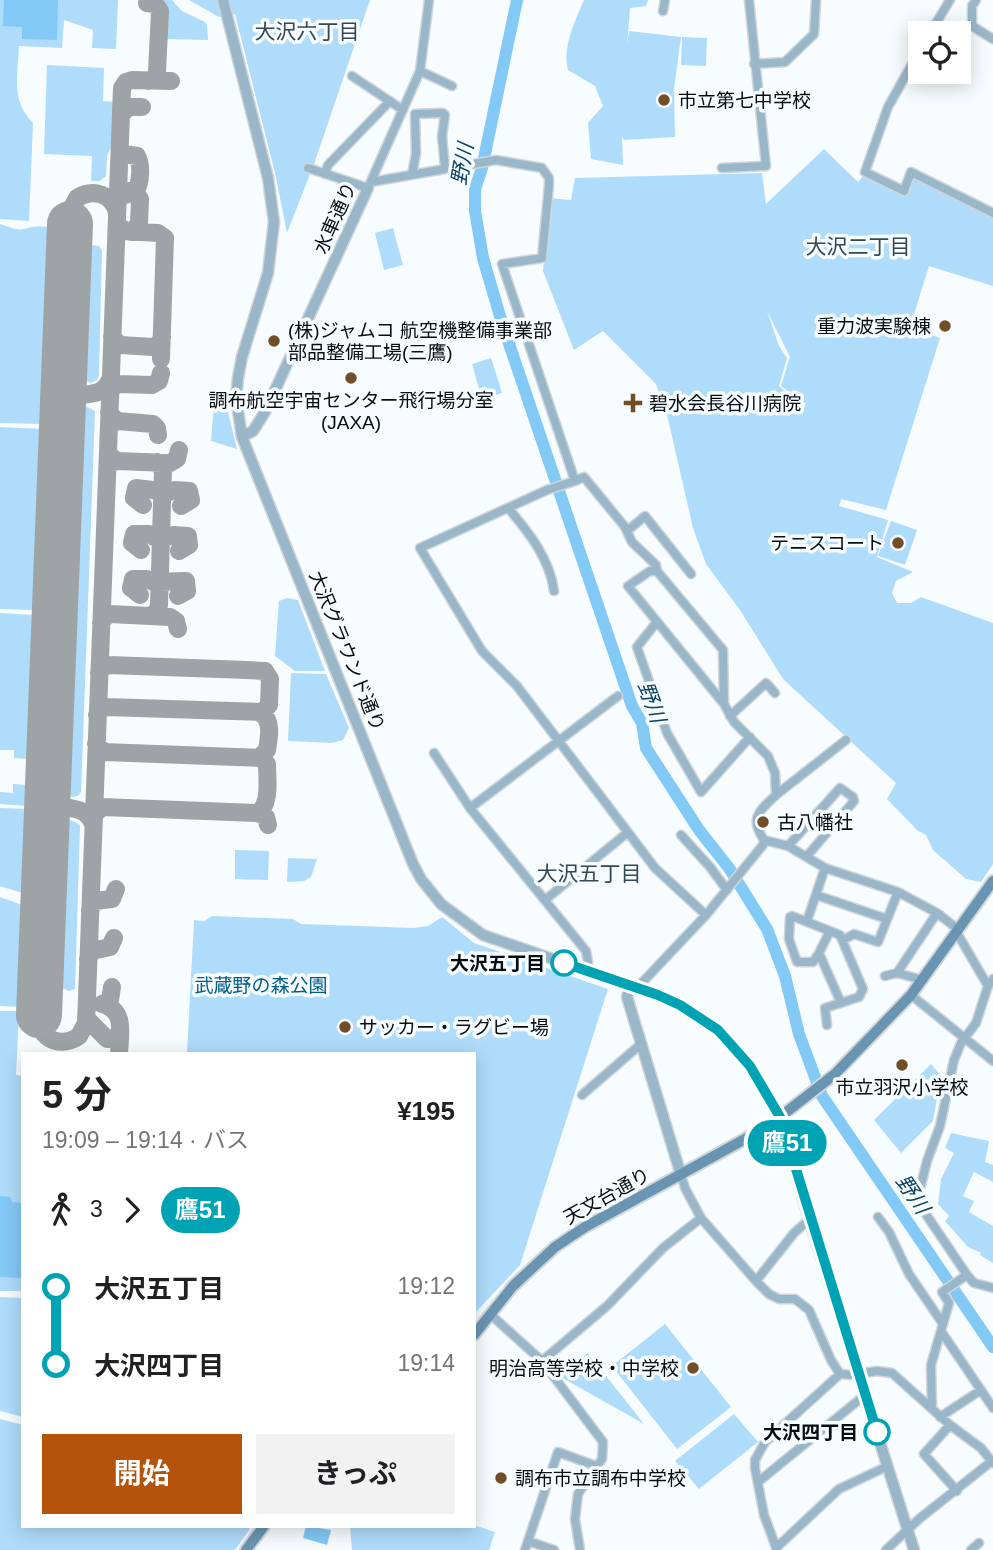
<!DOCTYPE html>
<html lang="ja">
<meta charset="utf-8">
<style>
body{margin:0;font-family:Arial,"Noto Sans JP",sans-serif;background:#f2f2f2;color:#202124;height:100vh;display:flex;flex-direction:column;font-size:26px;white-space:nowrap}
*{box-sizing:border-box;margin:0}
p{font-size:23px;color:#757577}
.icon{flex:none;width:38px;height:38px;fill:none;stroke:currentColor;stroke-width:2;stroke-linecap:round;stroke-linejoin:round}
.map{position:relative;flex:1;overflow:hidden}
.details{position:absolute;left:21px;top:1052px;width:455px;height:476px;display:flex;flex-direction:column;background:#fff;border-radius:0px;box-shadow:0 4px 18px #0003}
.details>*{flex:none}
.badge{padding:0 14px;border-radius:23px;font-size:24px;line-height:46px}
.buttons{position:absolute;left:908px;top:21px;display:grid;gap:14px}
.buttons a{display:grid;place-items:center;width:63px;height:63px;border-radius:0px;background:#fff;box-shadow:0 4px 18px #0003;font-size:35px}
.map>.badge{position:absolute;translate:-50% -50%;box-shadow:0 0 0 4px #fff}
.legs{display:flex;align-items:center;gap:10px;height:77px;padding:0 21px;font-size:23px}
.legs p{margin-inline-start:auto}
.summary{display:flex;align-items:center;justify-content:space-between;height:119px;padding:0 21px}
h1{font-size:38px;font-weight:700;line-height:52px}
.primary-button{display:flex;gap:14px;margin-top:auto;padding:14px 21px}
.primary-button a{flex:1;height:80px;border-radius:0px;background:#b45309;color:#fff;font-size:28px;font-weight:700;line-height:80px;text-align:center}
.primary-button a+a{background:#f2f2f2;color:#202124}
ul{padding:0 21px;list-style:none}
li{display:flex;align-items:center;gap:24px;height:77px;font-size:26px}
li i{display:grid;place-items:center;width:10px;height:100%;margin:0 9px;background:currentColor}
li i::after{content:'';width:18px;height:18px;margin:-9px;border:5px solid;border-radius:50%;background:#fff}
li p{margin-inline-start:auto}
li:first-child i{background:linear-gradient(#0000 50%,currentColor 0)}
li:last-child i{background:linear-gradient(currentColor 50%,#0000 0)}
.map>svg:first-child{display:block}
</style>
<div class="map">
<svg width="993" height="1550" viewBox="0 0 993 1550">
<rect width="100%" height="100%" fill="#f7fcff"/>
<path fill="#afdcfa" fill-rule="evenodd" d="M0,0H118L116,49L92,48L93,30L64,20L62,48L19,46C18,75 10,100 33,123L29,221L0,219Z
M160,0H172L182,11L205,22L207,25L208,40L166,39L168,8Z
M189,0H370L314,164L287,233L275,173L235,14L219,17Z
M584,0H648L646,6L630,8L627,47L629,31L681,37L674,89L675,137L624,140L622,137L623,165L591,159L588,123L603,106L595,86L568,70C562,47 575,21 584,0Z
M682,37L707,38L706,66L681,65Z
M47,65L104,68L103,101L116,102L112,145L107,156L106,176L100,181H91L92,156L44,154Z
M824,149L858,182L864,175L903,196L910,176L993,216V286L929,266L910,327L940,338L886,510L841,499L839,506L888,520L877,557L913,572L896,581L892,593L897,603H911L921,597L993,623V864L981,882L966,879L933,850L926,835L918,831L887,799L896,783L783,679L740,610L706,564L693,528L668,419L656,384L603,331L574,350L543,271L550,198L571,200L575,178L762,173L766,204ZM767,311L790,357L781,386L806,404L804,407L779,386L787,358L779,346Z
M0,224C8,226 16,231 24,229C34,226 37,226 49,227L42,424L0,423Z
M393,228L403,265L384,270L375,233Z
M91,245L99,246L102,251L99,375L97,380L91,383L84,380L82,375L87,248Z
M491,358L502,393L482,399L472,364Z
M214,404H226L237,449L211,441Z
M85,406L95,411L81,792L78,796L72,797L66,790L81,412Z
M0,427L44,429L33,610L0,609Z
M891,521L917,530L905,565L878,556Z
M287,598L298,600L325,671H295L275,656L279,601Z
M0,613L33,615L28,759L14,758V750H0Z
M291,673L326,674L349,728L343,740L332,743L288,741Z
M13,784L27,785L26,806L0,804V792L13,793Z
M0,808L29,809L25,894L0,886Z
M71,820L80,825L75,989L69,991L60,987L65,824Z
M235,850L269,851L268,880L235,879Z
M288,858L317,859L311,877L304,881L287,882Z
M0,897L25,906L21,1007L0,1006Z
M212,916L293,919L301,924L414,928L428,926L442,917L474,943L608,989L520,1265L474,1314V1054L187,1053L194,920L204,921Z
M0,1011H19L16,1075L23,1076V1291H0Z
M931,1064L941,1076L933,1121L901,1153L874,1120Z
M951,1133L989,1141L985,1162L993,1165V1182L974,1172L963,1196L974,1201L969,1212L993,1226V1263L980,1255L981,1253L968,1247L945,1221L949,1216L938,1204L941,1179L954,1153L945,1148Z
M0,1297L23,1298V1417L0,1411Z
M665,1324L731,1407L677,1449L612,1366Z
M588,1353L644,1424L559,1376Z
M734,1414L758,1442L699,1489L675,1461Z
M0,1419L23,1425V1526H246L250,1529L235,1550H0Z
M474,1525L495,1532L489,1550H352L350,1526Z"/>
<path fill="#83c9f6" d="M4,0H58L57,40L22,39V27L3,26Z
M0,1196L10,1197L12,1202L23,1203V1278L0,1277Z
M306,1526L331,1530L327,1545L303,1538Z"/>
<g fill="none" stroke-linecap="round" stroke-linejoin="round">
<path stroke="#83c9f6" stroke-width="12" d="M517,0L482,168L475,189V211L483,258L502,323L632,706L642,723L646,748L699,830L729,868L767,929L785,976L799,1034L822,1096L993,1347"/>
<path stroke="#9ea3a6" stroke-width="18" d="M147,3L155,4L160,11L157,72L155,78L148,81
M121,115L128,107H142
M125,191H134L140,199L139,224L131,232
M117,202L122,196L135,192C141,183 142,165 137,156L125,154L119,161
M70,212L77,198C93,188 113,194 117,213
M117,224L125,231L158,233L165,238L161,359
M112,337L120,345L153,347L159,344L162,337
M64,371L68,386L80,394
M110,392L114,386L119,384L152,385L159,381L161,373
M109,413L117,421L153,424L157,428L158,435
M62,419C69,378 100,409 111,377
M108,453L116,461L170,463L177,459L179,450
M143,505L134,498L136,488L169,492L175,490L189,491L191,500L181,506
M141,550L132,543L134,534H149L154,537L161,535L167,537L173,535L188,536L189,545L179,551
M140,595L131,588L133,579H147L153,582L186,581L187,591L178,596
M150,616L157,612L159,605L163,470L157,462
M101,623L105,617L110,614L170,617L176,621L178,629
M97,715L101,709L106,707L262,712L269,705L270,679L265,671L247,670L108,665L103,667L99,673
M96,744L104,752L261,758L267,764C267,779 271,804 258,813
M259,758L267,750C269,738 273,719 260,713
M48,790C59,819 82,798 93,824
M93,816L102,807L258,813L266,817L268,825
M46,827L52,815L64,808
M90,910L95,901L112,899L116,889
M88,959L92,951L110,947L114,938
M102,1004C126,1010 120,1034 119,1054
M102,1004L110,1000L112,987
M86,1018L107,1039H115L120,1031
M39,1022C42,1042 64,1047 79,1036L86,1023L122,88L126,82L132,80L171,81"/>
<path stroke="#9ea3a6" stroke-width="46" d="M39,1015L70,224"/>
<defs>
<path id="minor" d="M976,0L972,6V26L993,39
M663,11L665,0
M930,33L950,0
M920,50L888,107L865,172L904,191L911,172L993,213
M754,64L785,62L814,34L816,0
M420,71L452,86
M352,76L403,110
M308,168L368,188L420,71L429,0
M722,168L766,166L749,0
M325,174L328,165L390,101
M412,175L416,153L415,114L443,113L445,115L442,136L445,168
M371,182L496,160L542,168L549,178V185L542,258L502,264L509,285L575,481L584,477L625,527L632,542L656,565L657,571L723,650L724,704L734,722L768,756L775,773L776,795C759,811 749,818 764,840L788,846L825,868L898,892L937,913L959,930
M575,481L547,490L420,548L482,651L517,686L655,868L706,915
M508,508C528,531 550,559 554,591
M627,531L645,516L691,574
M657,571H650L628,586L724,704
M656,623L637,647L667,733L701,792L750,737
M730,716L766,683L775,693
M434,753L470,808L586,951L588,962L587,971
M776,795L846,740
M470,808L618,696
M681,835L710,867L727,890
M788,846L840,788L853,797L854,801L807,856
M816,895L887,919
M545,900L627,833
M807,921L825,868
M830,931L819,953L841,1003
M957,933L988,986
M843,940L854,934L878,942L898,892
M819,953L813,962H797L789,939L790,917L792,916L840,935L863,989L859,997L825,1008L827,1025
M897,973L937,913
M885,976L897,973L923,980
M637,988L706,915L763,845L764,840
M911,995L993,1061
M582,1095L641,1044
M681,1175L685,1188L701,1218L756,1281L769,1294L779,1299H795L809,1310L831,1360L840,1374L852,1375L877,1371L892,1373L950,1425L981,1448L993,1463
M878,1217L889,1232L909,1274L943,1324
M967,1275L917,1201L927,1161L940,1126L954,1060L961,1043L976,1023L988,986L993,979
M756,1281L794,1233L810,1219
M490,1314L542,1361L603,1442L602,1459L578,1494L575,1519L580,1550
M941,1331L993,1408
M542,1361L607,1306L663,1248L701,1218
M932,1409L931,1365L949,1303L942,1292L967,1275L974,1283L993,1288
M940,1417L981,1390
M950,1425L924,1454L957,1491
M758,1482L865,1395
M528,1541L554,1550
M776,1548L839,1489L888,1466
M525,1550L558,1452L596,1466
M777,1550L764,1515L755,1468V1460L765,1442L840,1374
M886,1550L919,1519L992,1461
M971,1550L979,1543"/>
<path id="tertiary" d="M223,0L268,178L274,222L268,273L242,357L238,378L236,398L242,437L413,864L421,879L441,904L483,935L668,999L707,1022L741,1054L780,1117L807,1212L914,1550
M242,437L253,431L265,412L368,188
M630,986L627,997L681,1175"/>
<path id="secondary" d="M474,1335L513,1286L555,1247L585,1227L745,1139L780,1117L835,1074L911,995L993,881
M246,1550L264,1526"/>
</defs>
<use href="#minor" stroke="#d0d6d9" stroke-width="11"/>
<use href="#tertiary" stroke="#d0d6d9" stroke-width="13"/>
<use href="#secondary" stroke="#d0d6d9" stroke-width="14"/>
<use href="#minor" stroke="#9ab7ca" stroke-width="8"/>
<use href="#tertiary" stroke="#9ab7ca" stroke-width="10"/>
<use href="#secondary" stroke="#6995b2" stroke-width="10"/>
</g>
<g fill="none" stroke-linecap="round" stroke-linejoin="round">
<defs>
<path id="line-1" d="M564,963L658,995L680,1005L718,1030L750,1066L780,1117L877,1432"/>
</defs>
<use href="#line-1" stroke="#fff" stroke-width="16"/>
<use href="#line-1" stroke="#00a3b4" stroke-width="10"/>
</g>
<g fill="#714e27" stroke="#f7fcff" stroke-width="2.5">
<circle cx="664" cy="100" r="7"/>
<circle cx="945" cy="326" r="7"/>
<circle cx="274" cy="341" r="7"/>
<circle cx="351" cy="378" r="7"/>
<path d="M629.5 392.5h7v7h7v7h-7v7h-7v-7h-7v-7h7z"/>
<circle cx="898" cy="543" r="7"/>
<circle cx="763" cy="822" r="7"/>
<circle cx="345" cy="1027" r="7"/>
<circle cx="902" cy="1065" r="7"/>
<circle cx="693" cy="1368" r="7"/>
<circle cx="501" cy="1478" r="7"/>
</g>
<g fill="#fff" stroke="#00a3b4" stroke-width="3.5">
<circle cx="564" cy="963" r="12"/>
<circle cx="877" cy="1432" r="12"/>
</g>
<g text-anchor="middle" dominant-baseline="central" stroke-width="7" stroke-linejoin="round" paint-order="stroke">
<g font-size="19" fill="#060d12" stroke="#f7fcff" text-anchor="start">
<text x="678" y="100">市立第七中学校</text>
<text x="931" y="326" text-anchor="end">重力波実験棟</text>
<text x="288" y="330">(株)ジャムコ 航空機整備事業部<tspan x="288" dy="22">部品整備工場(三鷹)</tspan></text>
<text x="351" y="400" text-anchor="middle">調布航空宇宙センター飛行場分室<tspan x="351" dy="22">(JAXA)</tspan></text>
<text x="649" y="403">碧水会長谷川病院</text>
<text x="884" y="543" text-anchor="end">テニスコート</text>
<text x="777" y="822">古八幡社</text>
<text x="359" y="1027">サッカー・ラグビー場</text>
<text x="902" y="1087" text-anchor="middle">市立羽沢小学校</text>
<text x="679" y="1368" text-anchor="end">明治高等学校・中学校</text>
<text x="515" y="1478">調布市立調布中学校</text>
</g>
<g font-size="19" fill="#060d12" stroke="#f7fcff">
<text transform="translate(335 218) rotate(-66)">水車通り</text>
<text transform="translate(347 651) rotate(68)">大沢グラウンド通り</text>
<text transform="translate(607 1196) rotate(-29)">天文台通り</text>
</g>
<g font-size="19" font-weight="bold" fill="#060d12" stroke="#f7fcff" text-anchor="end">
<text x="545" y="963">大沢五丁目</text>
<text x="858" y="1432">大沢四丁目</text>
</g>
<g font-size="19" fill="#005d86" stroke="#f7fcff">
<text x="261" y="985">武蔵野の森公園</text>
</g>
<g font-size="21" fill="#334754" stroke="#f7fcff">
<text x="307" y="31">大沢六丁目</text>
<text x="858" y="246">大沢二丁目</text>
<text x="589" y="873">大沢五丁目</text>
</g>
<g font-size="21" font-style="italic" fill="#0a4361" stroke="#f7fcff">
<text transform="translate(462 164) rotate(-80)">野川</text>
<text transform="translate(652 702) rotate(70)">野川</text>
<text transform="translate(913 1194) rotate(56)">野川</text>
</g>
</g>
</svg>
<div class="buttons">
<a><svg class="icon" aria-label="locate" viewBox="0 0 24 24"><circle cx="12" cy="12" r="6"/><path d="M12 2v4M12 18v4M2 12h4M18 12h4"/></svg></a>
</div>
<b class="badge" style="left:787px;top:1143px;background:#00a3b4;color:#fff">鷹51</b>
<section class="details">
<div class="summary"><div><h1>5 分</h1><p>19:09 – 19:14 · バス</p></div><b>¥195</b></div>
<div class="legs"><svg class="icon" aria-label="walk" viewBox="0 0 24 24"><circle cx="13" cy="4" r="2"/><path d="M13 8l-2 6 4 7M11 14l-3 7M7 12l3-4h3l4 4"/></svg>3<svg class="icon" aria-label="forward" viewBox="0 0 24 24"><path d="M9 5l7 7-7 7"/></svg><b class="badge" style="background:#00a3b4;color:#fff">鷹51</b></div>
<ul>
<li><i style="color:#00a3b4"></i><b>大沢五丁目</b><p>19:12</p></li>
<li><i style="color:#00a3b4"></i><b>大沢四丁目</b><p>19:14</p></li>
</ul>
<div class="primary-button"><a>開始</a><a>きっぷ</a></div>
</section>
</div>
